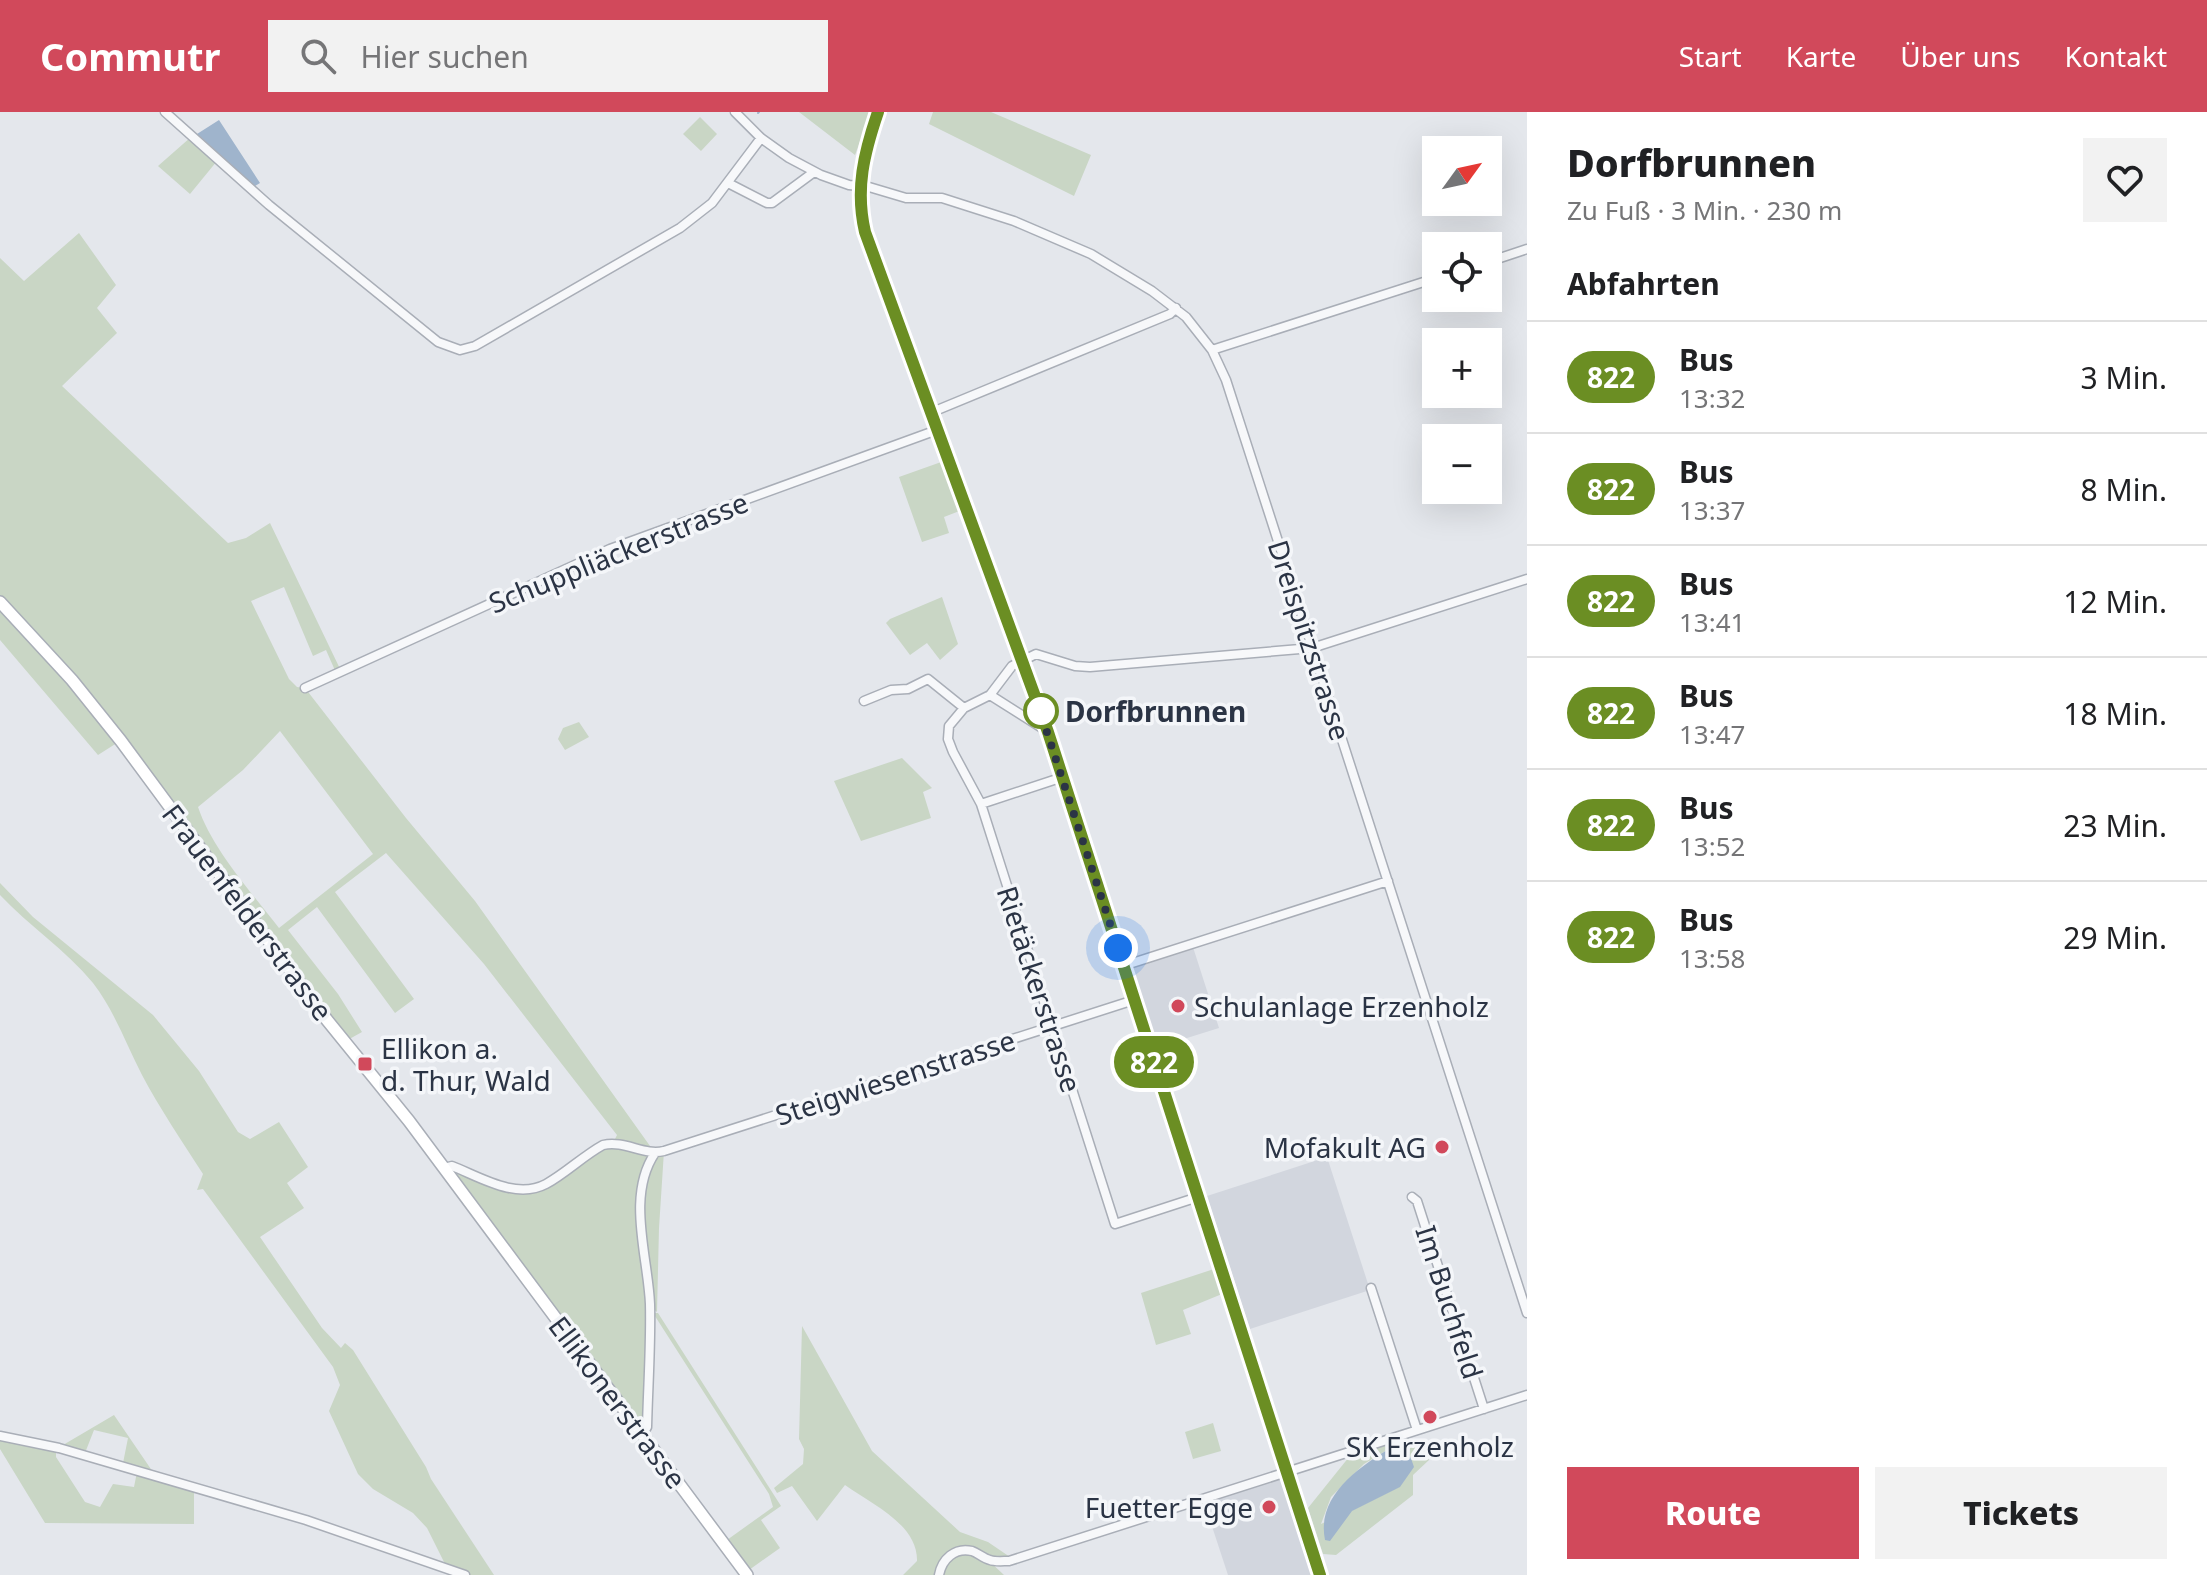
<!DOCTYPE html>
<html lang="de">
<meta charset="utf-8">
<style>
body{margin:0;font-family:"Noto Sans",sans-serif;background:#f2f2f2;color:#202124;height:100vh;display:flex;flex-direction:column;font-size:30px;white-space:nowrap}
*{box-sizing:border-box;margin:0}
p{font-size:26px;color:#757577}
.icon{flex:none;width:44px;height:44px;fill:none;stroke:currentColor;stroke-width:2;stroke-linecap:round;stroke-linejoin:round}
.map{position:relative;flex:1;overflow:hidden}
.sheet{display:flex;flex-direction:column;background:#fff;width:680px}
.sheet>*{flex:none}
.badge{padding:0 16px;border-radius:26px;font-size:28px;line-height:52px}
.needle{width:52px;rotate:57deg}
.controls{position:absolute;left:1422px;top:24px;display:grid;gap:16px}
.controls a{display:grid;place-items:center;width:80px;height:80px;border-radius:0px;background:#fff;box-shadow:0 8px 32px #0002;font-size:40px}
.you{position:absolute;width:40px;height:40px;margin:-20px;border:6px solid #fff;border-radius:50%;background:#1a73e8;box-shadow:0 0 0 12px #1a73e833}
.map>.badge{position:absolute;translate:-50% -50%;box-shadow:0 0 0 4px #fff}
h2{padding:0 40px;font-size:30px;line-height:72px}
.round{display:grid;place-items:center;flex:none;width:84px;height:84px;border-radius:0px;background:#f2f2f2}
.overview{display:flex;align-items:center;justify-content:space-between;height:136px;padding:0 40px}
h1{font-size:38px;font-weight:800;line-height:60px}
.cta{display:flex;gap:16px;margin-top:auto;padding:16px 40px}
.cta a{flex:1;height:92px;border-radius:0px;background:#d1495b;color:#fff;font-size:32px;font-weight:800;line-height:92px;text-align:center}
.cta a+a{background:#f2f2f2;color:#202124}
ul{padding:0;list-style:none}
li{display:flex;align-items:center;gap:24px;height:112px;padding:0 40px;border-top:2px solid #e0e0e0}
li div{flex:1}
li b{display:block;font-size:30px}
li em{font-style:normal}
li .badge{min-width:88px;font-weight:700;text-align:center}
header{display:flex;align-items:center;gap:48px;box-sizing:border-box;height:112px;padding:0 40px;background:#d1495b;color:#fff}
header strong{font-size:38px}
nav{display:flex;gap:44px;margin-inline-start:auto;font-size:28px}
.search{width:560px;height:72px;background:#f2f2f2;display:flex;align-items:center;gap:20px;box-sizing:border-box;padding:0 28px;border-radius:0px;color:#757577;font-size:30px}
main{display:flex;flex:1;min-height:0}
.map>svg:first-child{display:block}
</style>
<header>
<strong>Commutr</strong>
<div class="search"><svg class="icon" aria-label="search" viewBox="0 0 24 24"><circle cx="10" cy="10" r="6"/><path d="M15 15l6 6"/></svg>Hier suchen</div>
<nav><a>Start</a><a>Karte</a><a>Über uns</a><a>Kontakt</a></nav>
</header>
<main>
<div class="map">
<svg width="1527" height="1463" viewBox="0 0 1527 1463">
<rect width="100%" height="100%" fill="#e4e7ec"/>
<path fill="#d2d6de" d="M1192,832L1219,916L1155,936L1131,851Z
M1327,1045L1370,1178L1250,1217L1207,1084Z
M1286,1359L1320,1463H1228L1203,1387Z"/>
<path fill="#c9d6c5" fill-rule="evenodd" d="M799,0H871L855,43Z
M933,0H991L1091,43L1074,84L929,12Z
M700,5L717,22L701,39L683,22Z
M191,25L217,49L190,82L158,54Z
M79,121L116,173L97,196L117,221L62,274L228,431L246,426L270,411L342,561L337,563L326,538L313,544L284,475L251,489L289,567L297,575L305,576L406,706L475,789L655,1041L664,1039L659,1116L657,1200L651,1195L647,1315L642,1323L444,1056L530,1078L613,1031L617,1023L484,852L386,741L335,780L414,887L395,901L317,795L288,818L338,882L362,920L344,930L120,629L98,643L0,528V146L24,169ZM280,619L373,742L279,816C252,781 212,737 198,695L243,658Z
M944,349L962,398L944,405L949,421L922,430L899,365Z
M942,485L958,532L940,548L927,531L910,543L886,511L890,507Z
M579,610L589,625L565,638L558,627L563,616Z
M902,646L932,676L923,680L931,706L861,729L834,669Z
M0,771L33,805L153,903L199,959L238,1020L250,1027L279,1010L308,1055L287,1071L304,1096L260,1125L322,1216L341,1236L345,1231L353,1238L426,1355L431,1367L494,1463H465L447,1456L427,1416L413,1401L373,1377L358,1362L329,1299L340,1273L333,1255L203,1077L197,1078L203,1062C182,1029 160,997 142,963C126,932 114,898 93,871C66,838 29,814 0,783Z
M1214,1157L1222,1182L1183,1198L1191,1222L1156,1233L1141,1181Z
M653,1201H658L781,1394L761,1408L780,1436L749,1458L727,1428L773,1395L769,1382Z
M802,1214L872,1339L960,1420L988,1430L1010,1445L987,1447L1004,1463H903L917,1449C918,1412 871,1392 845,1373L817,1409L792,1374L777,1381L774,1376L803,1352L804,1337L799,1327Z
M114,1303L157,1366L194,1376V1412L45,1411L0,1337V1326L56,1337V1345L85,1390L100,1395L113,1372L134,1375L138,1355L123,1351L128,1326L94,1318L85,1341L63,1333Z
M1213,1311L1221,1339L1193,1347L1185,1320Z
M1404,1326L1416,1328L1429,1348L1413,1363V1383L1336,1443L1323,1442L1308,1396L1349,1345ZM1392,1335L1374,1387L1321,1412L1331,1385L1364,1352Z"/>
<path fill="#9fb4cc" d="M219,8L260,71L255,74L197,22Z
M1392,1335L1408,1338L1414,1355L1400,1375L1352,1399L1330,1429L1325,1428C1316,1384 1359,1355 1392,1335Z"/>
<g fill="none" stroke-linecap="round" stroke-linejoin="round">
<path stroke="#9fb4cc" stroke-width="2" d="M758,1L759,0"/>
<defs>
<path id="street" d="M165,0L269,93L438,230L460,238L475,234L680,116L712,91L761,26
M735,0L761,26L789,46L821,63L849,73L869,75L906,86H942L1014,109L1091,142L1152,179L1186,205L1212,238L1226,268L1527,1201
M728,71L767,91H772L814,60
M1488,150L1527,137
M1212,238L1436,166
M930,301L1170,202L1176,196
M305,576L610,437L937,318
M990,583L1047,619
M864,589L891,578L908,577L928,567L964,596
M981,692L1063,665
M1123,854L1388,769
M444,1056L452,1054C480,1065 516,1088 546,1072C566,1061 583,1044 603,1033C625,1028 644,1044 664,1039L1134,888
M1198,1085L1115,1112L981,692L953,640L948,627L949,614L964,596L990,583L1012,554L1036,542L1075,554L1090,555L1312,536L1527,467
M1412,1085L1417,1089L1484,1297
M1371,1176L1417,1318
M642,1323L647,1315C648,1274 651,1233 650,1192C648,1144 626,1084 655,1041
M0,1324L59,1336L306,1408L465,1463
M939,1463C942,1447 955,1435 972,1439C978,1441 983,1446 990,1448C995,1450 1003,1449 1009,1449L1527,1283"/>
<path id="secondary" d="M0,490L72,568L121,629L327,908L409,1009L747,1463"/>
<path id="primary" d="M878,0C863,43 855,76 865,120L1048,620L1320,1463"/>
</defs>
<use href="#street" stroke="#a9aeb7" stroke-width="11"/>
<use href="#secondary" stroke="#a9aeb7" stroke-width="14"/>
<use href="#primary" stroke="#a3abb8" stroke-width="15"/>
<use href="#street" stroke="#f7f8fa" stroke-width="8"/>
<use href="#secondary" stroke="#fff" stroke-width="11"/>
<use href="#primary" stroke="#fff" stroke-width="12"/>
</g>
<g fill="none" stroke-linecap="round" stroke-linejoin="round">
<defs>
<path id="line" d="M878,0C864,41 855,77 865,120L1048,620L1320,1463"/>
</defs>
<use href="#line" stroke="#fff" stroke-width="18"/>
<use href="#line" stroke="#6b8e23" stroke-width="12"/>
<path stroke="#2b3445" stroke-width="8" stroke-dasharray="0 14.4" d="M1041,599L1039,596L1118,836"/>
</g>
<circle fill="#fff" stroke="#6b8e23" stroke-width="4" cx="1041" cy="599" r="16"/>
<g fill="#d1495b" stroke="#f4f6f9" stroke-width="3">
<circle cx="1178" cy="894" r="8"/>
<rect x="357" y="944" width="16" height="16" rx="4"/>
<circle cx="1442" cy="1035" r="8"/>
<circle cx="1430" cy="1305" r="8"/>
<circle cx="1269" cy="1395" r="8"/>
</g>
<g text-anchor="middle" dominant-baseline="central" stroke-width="7" stroke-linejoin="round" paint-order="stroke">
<g font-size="28" fill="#2b3445" stroke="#f4f6f9">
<text transform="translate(618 440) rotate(-22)">Schuppliäckerstrasse</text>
<text transform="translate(1310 528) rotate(72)">Dreispitzstrasse</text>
<text transform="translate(248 800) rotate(53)">Frauenfelderstrasse</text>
<text transform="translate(1040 877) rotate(72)">Rietäckerstrasse</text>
<text transform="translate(895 965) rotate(-18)">Steigwiesenstrasse</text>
<text transform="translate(1450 1190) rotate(72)">Im Buchfeld</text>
<text transform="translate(618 1290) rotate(53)">Ellikonerstrasse</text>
</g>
<g font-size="28" font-weight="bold" fill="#2b3445" stroke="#f4f6f9" text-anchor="start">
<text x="1065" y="599">Dorfbrunnen</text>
</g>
<g font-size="28" fill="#2b3445" stroke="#f4f6f9" text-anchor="start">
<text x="1194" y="894">Schulanlage Erzenholz</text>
<text x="381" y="936">Ellikon a.<tspan x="381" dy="32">d. Thur, Wald</tspan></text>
<text x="1426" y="1035" text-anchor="end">Mofakult AG</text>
<text x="1430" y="1334" text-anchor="middle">SK Erzenholz</text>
<text x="1253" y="1395" text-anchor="end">Fuetter Egge</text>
</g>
</g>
</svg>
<div class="controls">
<a><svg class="needle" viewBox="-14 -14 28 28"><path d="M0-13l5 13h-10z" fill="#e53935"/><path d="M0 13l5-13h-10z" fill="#757577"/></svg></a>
<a><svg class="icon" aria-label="locate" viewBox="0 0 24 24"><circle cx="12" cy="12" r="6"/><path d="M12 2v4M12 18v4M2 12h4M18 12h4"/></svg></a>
<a>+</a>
<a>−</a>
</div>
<div class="you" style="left:1118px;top:836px"></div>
<b class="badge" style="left:1154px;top:950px;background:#6b8e23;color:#fff">822</b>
</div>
<section class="sheet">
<div class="overview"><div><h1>Dorfbrunnen</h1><p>Zu Fuß · 3 Min. · 230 m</p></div><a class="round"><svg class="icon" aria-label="heart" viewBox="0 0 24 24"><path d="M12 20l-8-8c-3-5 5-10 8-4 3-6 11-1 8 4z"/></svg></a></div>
<h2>Abfahrten</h2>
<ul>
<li><span class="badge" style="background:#6b8e23;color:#fff">822</span><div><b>Bus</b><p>13:32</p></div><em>3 Min.</em></li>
<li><span class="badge" style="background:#6b8e23;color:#fff">822</span><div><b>Bus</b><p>13:37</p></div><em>8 Min.</em></li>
<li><span class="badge" style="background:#6b8e23;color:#fff">822</span><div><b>Bus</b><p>13:41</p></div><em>12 Min.</em></li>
<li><span class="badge" style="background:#6b8e23;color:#fff">822</span><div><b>Bus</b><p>13:47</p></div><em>18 Min.</em></li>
<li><span class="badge" style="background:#6b8e23;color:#fff">822</span><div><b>Bus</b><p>13:52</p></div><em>23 Min.</em></li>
<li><span class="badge" style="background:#6b8e23;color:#fff">822</span><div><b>Bus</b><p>13:58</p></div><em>29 Min.</em></li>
</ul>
<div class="cta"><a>Route</a><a>Tickets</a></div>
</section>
</main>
